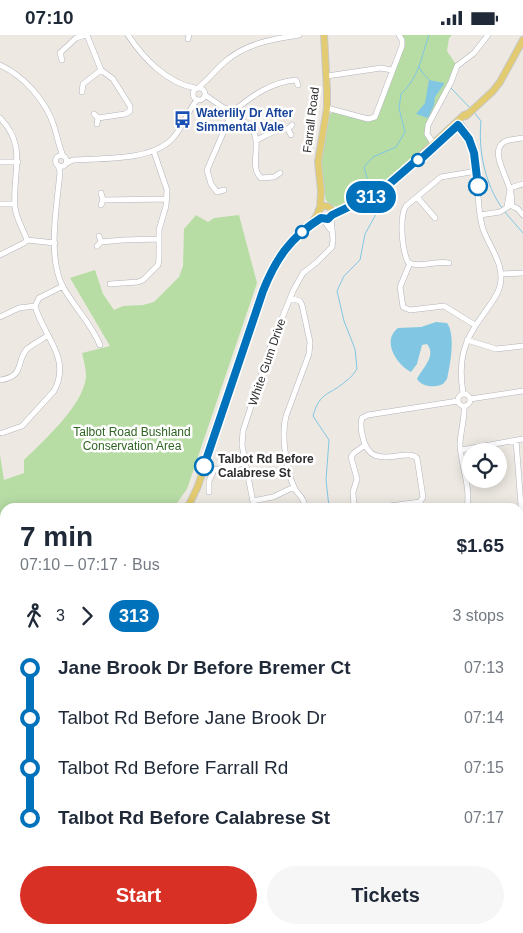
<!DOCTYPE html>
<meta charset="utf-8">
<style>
body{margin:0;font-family:Helvetica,sans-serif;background:#f6f6f7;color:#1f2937;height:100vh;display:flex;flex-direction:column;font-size:19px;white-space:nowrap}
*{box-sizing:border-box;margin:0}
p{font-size:16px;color:#747a83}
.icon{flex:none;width:28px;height:28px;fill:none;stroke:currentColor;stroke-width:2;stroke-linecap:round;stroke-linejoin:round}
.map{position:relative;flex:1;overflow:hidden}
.sheet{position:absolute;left:0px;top:468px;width:524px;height:431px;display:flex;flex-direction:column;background:#fff;border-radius:15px 15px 0 0;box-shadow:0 2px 12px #0003}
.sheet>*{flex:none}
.badge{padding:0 10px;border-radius:16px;font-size:18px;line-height:32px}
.controls{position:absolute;left:462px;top:408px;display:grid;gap:10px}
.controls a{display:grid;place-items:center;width:45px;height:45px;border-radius:50%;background:#fff;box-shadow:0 2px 12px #0003;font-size:25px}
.map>.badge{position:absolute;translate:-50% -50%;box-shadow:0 0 0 2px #fff}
.legs{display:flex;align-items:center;gap:8px;height:55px;padding:0 20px;font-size:16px}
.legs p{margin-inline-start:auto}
.headline{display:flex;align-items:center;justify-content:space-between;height:85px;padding:0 20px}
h1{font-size:28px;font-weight:700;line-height:38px}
.cta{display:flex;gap:10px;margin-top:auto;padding:10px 20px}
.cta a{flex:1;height:58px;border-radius:30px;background:#d93025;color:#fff;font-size:20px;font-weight:700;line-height:58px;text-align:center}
.cta a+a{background:#f6f6f7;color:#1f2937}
ul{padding:0 20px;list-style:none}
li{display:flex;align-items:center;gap:18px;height:50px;font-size:19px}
li i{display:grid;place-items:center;width:8px;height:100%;margin:0 6px;background:currentColor}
li i::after{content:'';width:12px;height:12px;margin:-6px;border:4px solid;border-radius:50%;background:#fff}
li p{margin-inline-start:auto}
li:first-child i{background:linear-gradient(#0000 50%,currentColor 0)}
li:last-child i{background:linear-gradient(currentColor 50%,#0000 0)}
.status{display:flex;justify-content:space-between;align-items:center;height:35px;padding:0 25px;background:#fff;direction:ltr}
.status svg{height:14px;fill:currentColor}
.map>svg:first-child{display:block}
</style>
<div class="status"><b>07:10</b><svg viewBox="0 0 49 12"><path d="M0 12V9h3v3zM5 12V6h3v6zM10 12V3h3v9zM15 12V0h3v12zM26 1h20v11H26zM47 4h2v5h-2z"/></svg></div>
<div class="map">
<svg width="523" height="898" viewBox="0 0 523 898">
<rect width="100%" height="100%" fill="#ede9e2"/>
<path fill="#b7dda5" d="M402,0H452L449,3L447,16L457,31L427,93L433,109L390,150L349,173L331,171L326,165L321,139L322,115L328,80L334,77L368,87L376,84L404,12Z
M196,180L208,187L214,183L239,180L257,248L187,454L174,472H5V576L0,577V420L4,445L24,438V425C44,405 83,371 86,342C86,334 84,326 82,318L110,311L70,243L95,235L103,259L114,275L123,271L143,270L154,267L179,242L183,231L184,194Z
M519,678H523V718L519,719Z"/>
<path fill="#81c7e3" d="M429,45L444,48V49L435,62L434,70L428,83L416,79L425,68Z
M436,287L447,288C456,300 450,330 447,344L443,349C434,353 422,352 417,344C422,333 437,321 427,309L422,310L417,329L411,337C397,330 381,306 398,293L421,292Z"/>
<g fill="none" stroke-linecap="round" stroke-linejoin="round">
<path stroke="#81c7e3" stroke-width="1" d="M419,32L422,37L429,45
M451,53L471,74
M473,76L481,86C478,115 485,149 502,173
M374,158L367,143L364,132L373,122L396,112L405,97L399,73L401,59C419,42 421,23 429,0
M504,176L523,198
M329,472L326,445L329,405L313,381C320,356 329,361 346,346C351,343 354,338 357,334L355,314L344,286L337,256L344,241L360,225L365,199L375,181L378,169L376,164
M107,898L110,894"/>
<defs>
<path id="minor" d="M87,0L101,35L113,44L130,71V76L125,79L98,83
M128,0C143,23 167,48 195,53
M188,4L189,0
M60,18L76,3L86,0
M60,18L62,25
M0,30C24,41 46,66 54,91C57,101 59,111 63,121
M327,41L381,33L392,35
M199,52C209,44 217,33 227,25C248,8 273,4 299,0
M193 59a6 6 0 1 1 12 0a6 6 0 1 1-12 0Z
M82,57L83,49L101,35
M205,60L224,73L233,75
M327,73L368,84L375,82L402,11V5L399,0
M229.5 80a5.5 5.5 0 1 1 11 0a5.5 5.5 0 1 1-11 0Z
M235,75C253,60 272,47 296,45L298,50
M94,79L98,83L97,89
M0,83C28,111 12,138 15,172C16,183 23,194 27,205L55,208
M238,84C272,98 245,128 261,143L274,142L280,138
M458,85C486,114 472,160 483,194C490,214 505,229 500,251C497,262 489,271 483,280C463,306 458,326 463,358
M291,100L288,94L292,90
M257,105C267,100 277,93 288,94
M435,111L427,99L428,90L451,47L457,31L474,18L488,0
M55.5 126a5.5 5.5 0 1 1 11 0a5.5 5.5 0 1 1-11 0Z
M0,127H18
M67,128L73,125C102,123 151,126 172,104C183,93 187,77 197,65
M58,130L60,137C57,171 47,221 63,252C74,272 91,288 100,310
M510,153L523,149
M224,155L217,157L211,149L207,135L230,82
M101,158L103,165L101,170
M417,162L435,183
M103,165L166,164
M0,169H15
M508,169L518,174L523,180
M507,172L510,154
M480,180L500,177L511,170C517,152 486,119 504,107C509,104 517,104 523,103
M323,184L330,194
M101,207L123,205L158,204
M97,211L101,207L99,201
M0,220L24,208L27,205
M410,228L400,252L403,272L410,275L444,271L475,290
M449,228C436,225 419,234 408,227C402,215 399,182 406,171L441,142L477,136
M501,239L523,238
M110,249L138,247L143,245L158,230L159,224V195L166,171L167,155L154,117
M290,263L300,266L302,270L310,307L309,319L286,381C281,400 286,434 294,452C298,461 304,461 305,472
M0,282L19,273L35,271
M467,305L496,314L523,311
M0,345C26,341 15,327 27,314C33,309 41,305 47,301
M458 365a6 6 0 1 1 12 0a6 6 0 1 1-12 0Z
M470,364L523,356
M464,371C465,385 460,397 460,410C461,431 471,452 467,472
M2,398L22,391L54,356C72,323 43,301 35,271L39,263L63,251
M516,405L523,497
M461,415L523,404
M209,457V446L214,435L245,428
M253,466L273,462L294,452
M254,472L242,410L243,396L270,313L293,256L303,238L317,227L332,212L333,205L331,182
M354,472L353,457L357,444L351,422L354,418L365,410
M382,472L420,467L423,462L417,423C405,412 371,438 363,403C361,396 360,389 362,383L368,380L458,366
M519,545L523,544
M0,593L5,595
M519,593H523
M519,628L523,659
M519,675L523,674
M519,724H523
M519,768H523
M0,775H5
M519,812L523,811
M0,825H5
M519,879H523
M267,894L268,898
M414,898L422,895
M438,898L446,894"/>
<path id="major" d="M466,81L493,56L500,47L523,5
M318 178a7 7 0 1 1 14 0a7 7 0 1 1-14 0Z
M320,174L321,156L318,127L327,73V56L324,0
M332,180L372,162L386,153L464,80L469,78
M188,472L198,451L252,284L272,234L287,210L310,190L319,177
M0,583L5,582"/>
</defs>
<use href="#minor" stroke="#b2b3bc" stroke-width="6"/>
<use href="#major" stroke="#c9c9c9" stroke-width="8"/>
<use href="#minor" stroke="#fff" stroke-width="5"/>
<use href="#major" stroke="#e3cb71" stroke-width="6"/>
</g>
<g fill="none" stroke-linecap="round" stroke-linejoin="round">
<defs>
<path id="line-1" d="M204,431L263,256C276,223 291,202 321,183L328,184L332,180L380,157L417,125L422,123L458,90L469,104L474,118L478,151"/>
</defs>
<use href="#line-1" stroke="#fff" stroke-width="11"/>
<use href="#line-1" stroke="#0072bc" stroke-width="8"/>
</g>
<defs>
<symbol id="bus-bare" viewBox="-9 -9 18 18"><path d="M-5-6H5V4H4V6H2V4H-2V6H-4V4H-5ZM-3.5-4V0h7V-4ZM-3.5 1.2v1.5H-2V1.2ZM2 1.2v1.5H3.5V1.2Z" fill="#1a4fb4" stroke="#fff" stroke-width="2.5" paint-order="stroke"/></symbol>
</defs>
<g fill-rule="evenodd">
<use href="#bus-bare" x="170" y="72" width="25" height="25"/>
</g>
<g fill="#fff" stroke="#0072bc" stroke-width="2.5">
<circle cx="418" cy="125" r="6"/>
<circle cx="478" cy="151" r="9"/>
<circle cx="302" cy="197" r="6"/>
<circle cx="204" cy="431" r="9"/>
</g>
<g text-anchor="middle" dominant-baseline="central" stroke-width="5" stroke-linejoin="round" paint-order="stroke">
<g font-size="12" font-weight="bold" fill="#164399" stroke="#fff" text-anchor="start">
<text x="196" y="78">Waterlily Dr After<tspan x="196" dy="14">Simmental Vale</tspan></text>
</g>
<g font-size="12" fill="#2e2e2e" stroke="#fff">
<text transform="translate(311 85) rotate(-83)">Farrall Road</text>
<text transform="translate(267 327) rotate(-71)">White Gum Drive</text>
</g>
<g font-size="12" fill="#2f6523" stroke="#fff">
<text x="132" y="397">Talbot Road Bushland<tspan x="132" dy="14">Conservation Area</tspan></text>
</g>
<g font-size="12" font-weight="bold" fill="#2e2e2e" stroke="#fff" text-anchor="start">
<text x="218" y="424">Talbot Rd Before<tspan x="218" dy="14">Calabrese St</tspan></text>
</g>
</g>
</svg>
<div class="controls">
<a><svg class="icon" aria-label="locate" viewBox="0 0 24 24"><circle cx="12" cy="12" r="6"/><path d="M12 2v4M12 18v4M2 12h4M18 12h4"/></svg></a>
</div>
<b class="badge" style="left:371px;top:162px;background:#0072bc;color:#fff">313</b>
<section class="sheet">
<div class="headline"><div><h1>7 min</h1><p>07:10 – 07:17 · Bus</p></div><b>$1.65</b></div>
<div class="legs"><svg class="icon" aria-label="walk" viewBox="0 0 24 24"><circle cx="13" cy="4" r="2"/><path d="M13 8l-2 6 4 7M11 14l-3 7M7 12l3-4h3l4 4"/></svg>3<svg class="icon" aria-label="forward" viewBox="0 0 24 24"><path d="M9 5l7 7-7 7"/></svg><b class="badge" style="background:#0072bc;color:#fff">313</b><p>3 stops</p></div>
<ul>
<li><i style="color:#0072bc"></i><b>Jane Brook Dr Before Bremer Ct</b><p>07:13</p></li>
<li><i style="color:#0072bc"></i><span>Talbot Rd Before Jane Brook Dr</span><p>07:14</p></li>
<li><i style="color:#0072bc"></i><span>Talbot Rd Before Farrall Rd</span><p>07:15</p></li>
<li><i style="color:#0072bc"></i><b>Talbot Rd Before Calabrese St</b><p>07:17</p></li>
</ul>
<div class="cta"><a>Start</a><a>Tickets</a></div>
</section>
</div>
